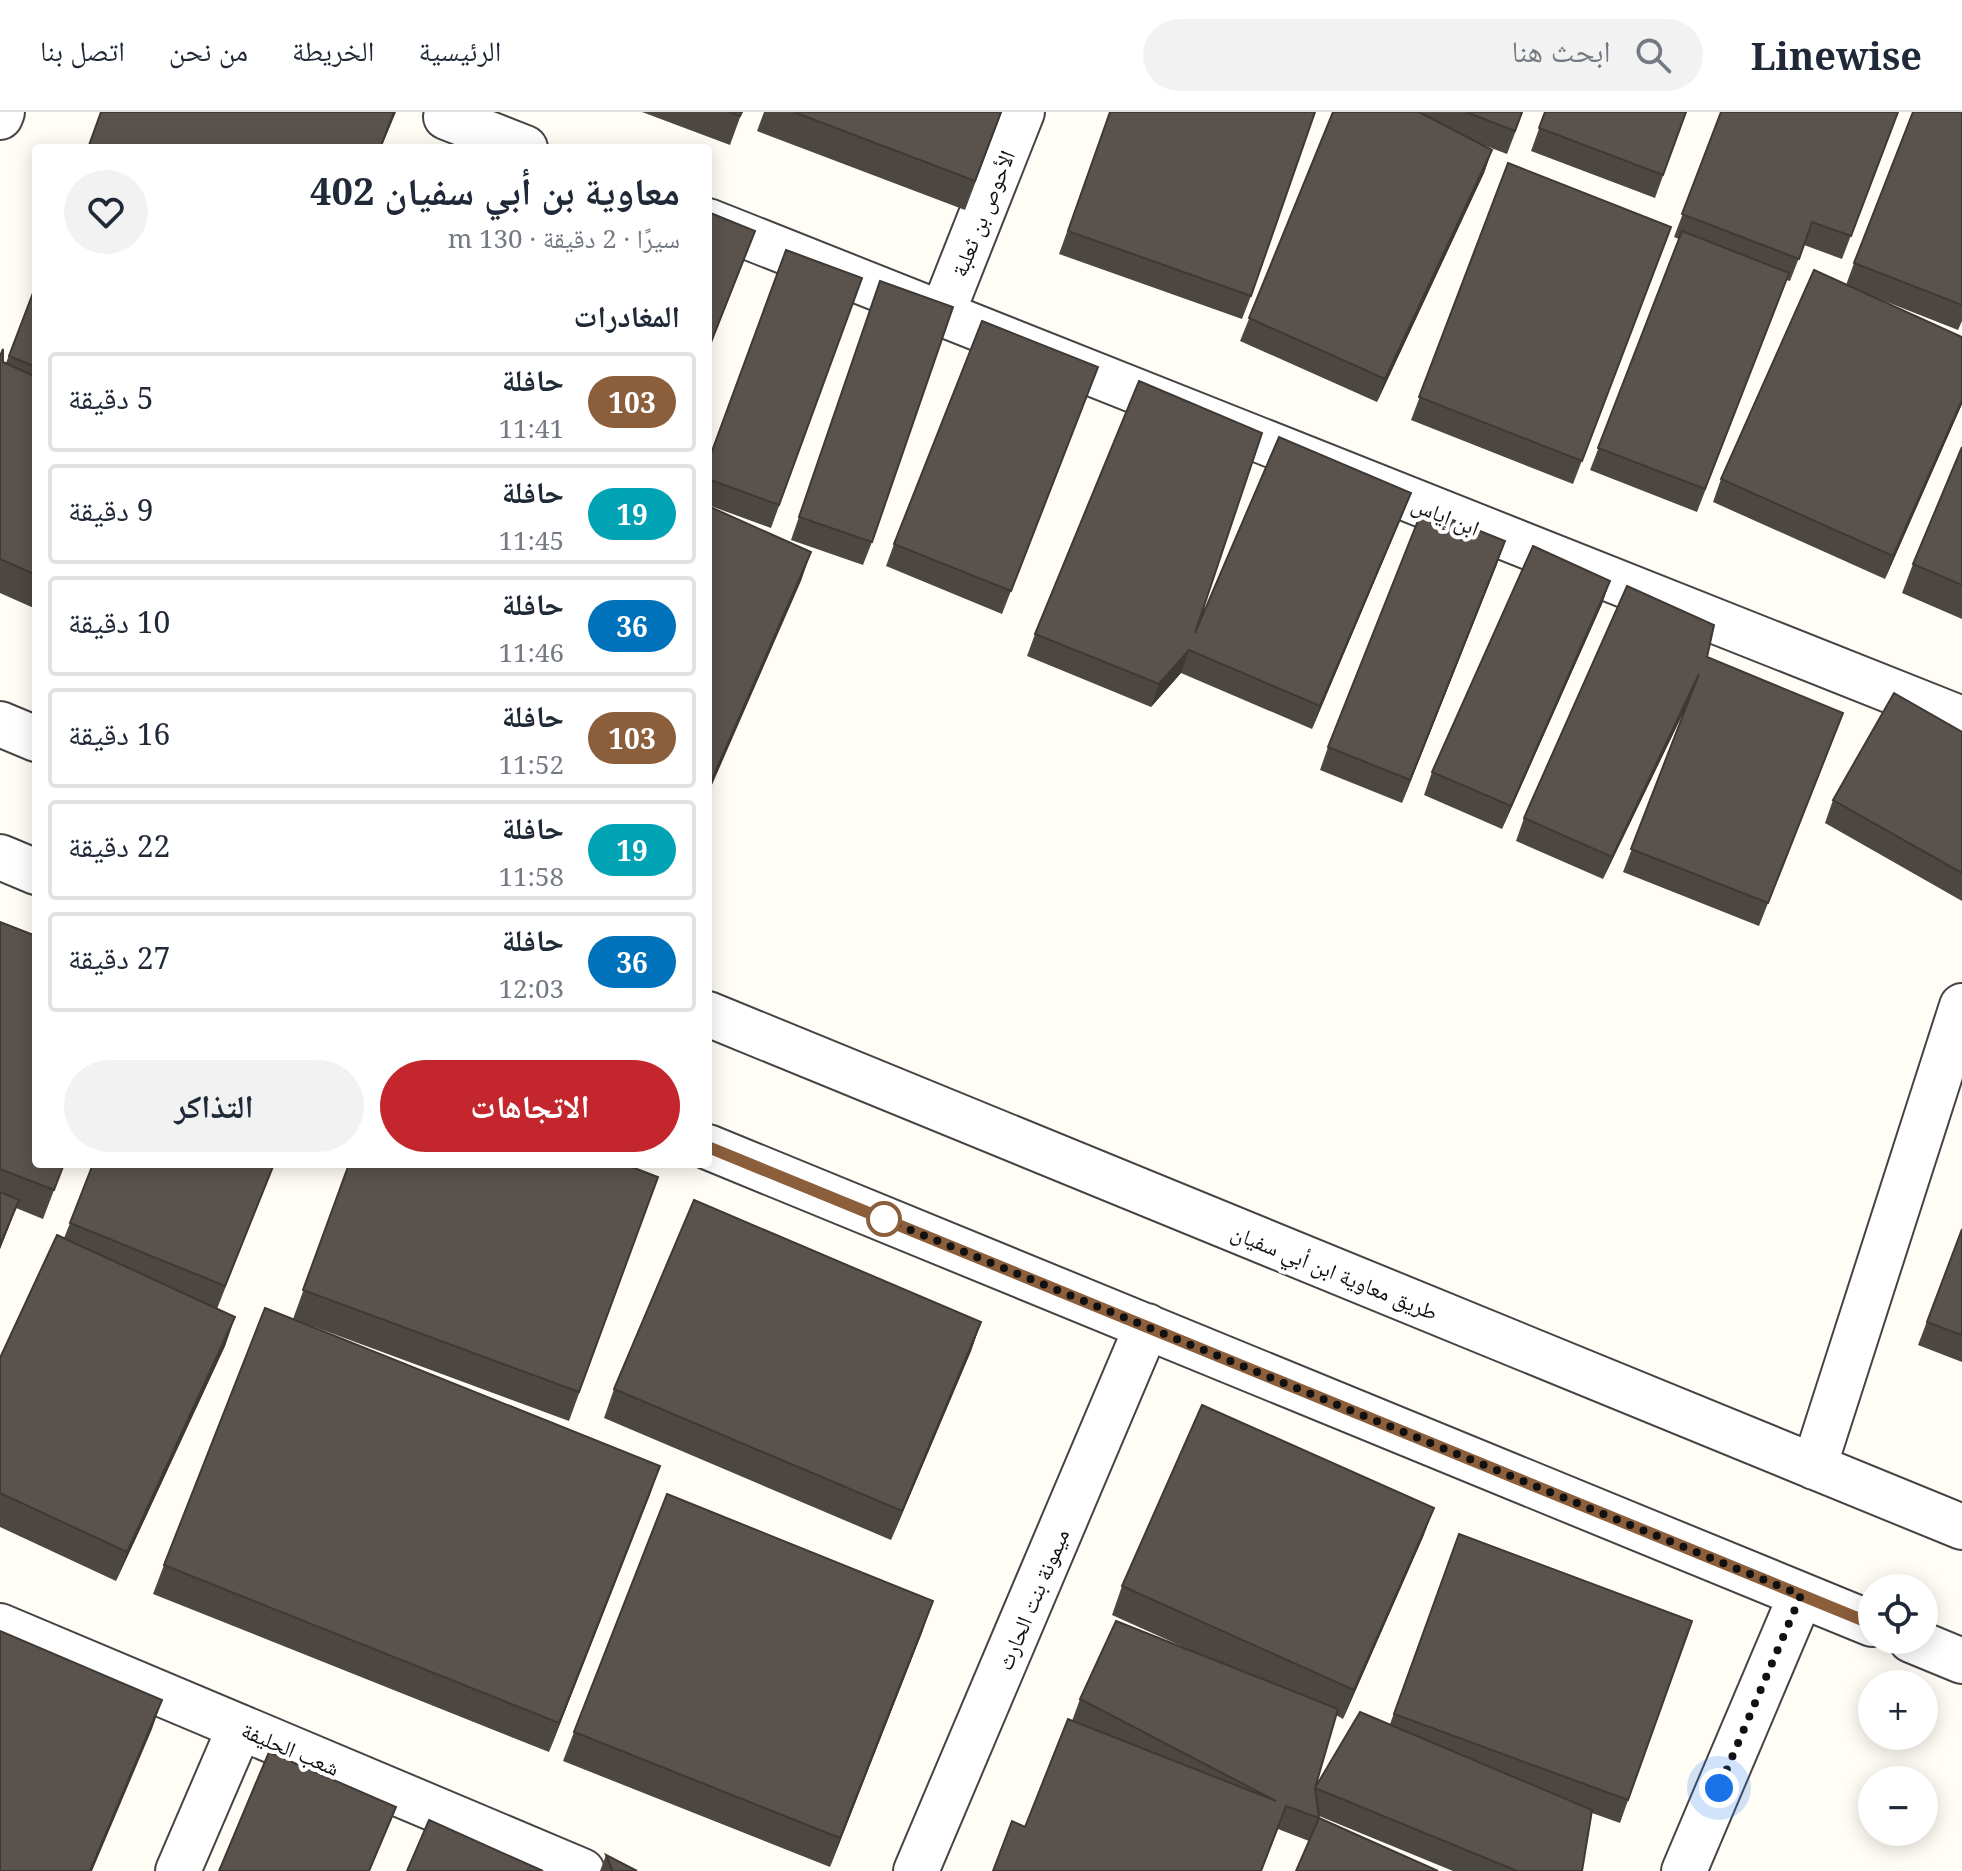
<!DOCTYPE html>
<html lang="ar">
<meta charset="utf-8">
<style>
body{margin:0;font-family:"Noto Serif","Noto Naskh Arabic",serif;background:#f2f2f3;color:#1f2937;direction:rtl;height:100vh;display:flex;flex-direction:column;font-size:30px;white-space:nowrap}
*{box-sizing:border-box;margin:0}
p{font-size:26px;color:#747a83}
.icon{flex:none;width:44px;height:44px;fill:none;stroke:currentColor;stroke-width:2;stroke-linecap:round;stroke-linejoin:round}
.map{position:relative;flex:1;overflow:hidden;direction:ltr}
.side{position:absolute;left:32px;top:32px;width:680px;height:1024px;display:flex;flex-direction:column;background:#fff;border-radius:8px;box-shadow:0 4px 20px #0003;direction:rtl}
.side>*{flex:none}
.badge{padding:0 16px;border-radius:26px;font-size:28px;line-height:52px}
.fabs{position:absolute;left:1858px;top:1462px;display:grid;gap:16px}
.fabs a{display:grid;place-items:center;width:80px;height:80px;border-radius:50%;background:#fff;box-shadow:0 4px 20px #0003;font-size:40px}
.you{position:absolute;width:40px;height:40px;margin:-20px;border:6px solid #fff;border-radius:50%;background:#1a73e8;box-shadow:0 0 0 12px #1a73e833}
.map>.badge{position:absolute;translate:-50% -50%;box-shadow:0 0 0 4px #fff}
h2{padding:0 32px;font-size:30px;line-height:72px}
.round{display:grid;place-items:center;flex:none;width:84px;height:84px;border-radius:42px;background:#f2f2f3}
.head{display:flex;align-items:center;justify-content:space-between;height:136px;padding:0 32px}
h1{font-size:38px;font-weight:700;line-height:60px}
.cta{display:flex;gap:16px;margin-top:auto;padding:16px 32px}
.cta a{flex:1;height:92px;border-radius:48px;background:#c4262e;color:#fff;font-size:32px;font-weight:700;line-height:92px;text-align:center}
.cta a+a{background:#f2f2f3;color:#1f2937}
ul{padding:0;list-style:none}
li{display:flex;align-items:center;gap:24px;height:100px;margin:0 16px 12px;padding:0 16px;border:4px solid #e0e1e3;border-radius:8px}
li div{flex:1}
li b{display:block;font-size:30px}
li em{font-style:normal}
li .badge{min-width:88px;font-weight:700;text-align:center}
header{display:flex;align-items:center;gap:48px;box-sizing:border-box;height:112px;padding:0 40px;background:#fff;border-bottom:2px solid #e0e1e3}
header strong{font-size:38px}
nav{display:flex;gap:44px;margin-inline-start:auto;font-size:28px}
.search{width:560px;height:72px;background:#f2f2f3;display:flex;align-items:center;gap:20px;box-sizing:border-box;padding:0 28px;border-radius:44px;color:#747a83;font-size:30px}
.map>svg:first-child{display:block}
</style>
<header>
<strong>Linewise</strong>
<div class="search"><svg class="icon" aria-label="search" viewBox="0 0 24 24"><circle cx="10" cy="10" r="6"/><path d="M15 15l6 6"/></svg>ابحث هنا</div>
<nav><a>الرئيسية</a><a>الخريطة</a><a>من نحن</a><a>اتصل بنا</a></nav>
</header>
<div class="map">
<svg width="1962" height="1759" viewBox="0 0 1962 1759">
<rect width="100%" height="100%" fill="#fffdf5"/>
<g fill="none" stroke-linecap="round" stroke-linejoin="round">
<defs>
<path id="minor" d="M0,5L2,0
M446,5L525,36
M708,109L1962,607
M942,202L1022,0
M0,612L36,627
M0,745L36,760
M708,902L1962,1415
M708,1035L1872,1512
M1814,1355L1962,894
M0,1514L582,1759
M1911,1528L1962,1549
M178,1759L240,1615
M916,1759L1147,1214
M1684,1759L1801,1483"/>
</defs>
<use href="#minor" stroke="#444" stroke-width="48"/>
<use href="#minor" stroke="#fff" stroke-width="44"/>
</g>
<path fill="#4d4742" d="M642,0H742L730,33Z
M764,0H1002L965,98L757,19Z
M1110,0L1251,184L1242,207L1059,142Z
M1333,0H1523L1507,42L1478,31L1492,38L1484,61L1377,290L1240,229Z
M1545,0H1686L1655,86L1531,39Z
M1721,0H1898L1842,147L1804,133L1790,169L1786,168L1697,400L1590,358L1679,127L1674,125Z
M1962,0V209L1958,218L1864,181L1962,225V292L1885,467L1713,390L1721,367L1846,173L1854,151Z
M1508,51L1671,115L1573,372L1411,308Z
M862,166L771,416L708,393V350Z
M36,173V497L0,481V244L3,250L6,251Z
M872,192V430L863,453L791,428Z
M1098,255L1002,502L886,454L894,432Z
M1962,335V507L1902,481L1913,452Z
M1402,404L1312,617L1181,561L1151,595L1027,544L1035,522L1195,521Z
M1497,452L1402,691L1320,658L1328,635Z
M1610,469L1602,492L1502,717L1424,683L1432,660Z
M1707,545L1834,624L1759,814L1623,760L1688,591L1603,767L1516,729L1524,706Z
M1962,620V789L1825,711L1833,688Z
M0,810L64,1052L43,1107L16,1096L0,1137Z
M274,1052L217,1197L235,1205L225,1234L116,1469L0,1415V1246L64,1126L70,1111Z
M349,1052L658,1065L569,1309L293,1207Z
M1962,1117V1250L1918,1233Z
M981,1210L971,1239L891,1428L604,1306L614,1277Z
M660,1354L549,1640L153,1482L164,1453Z
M1434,1396L1423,1425L1343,1607L1336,1603L1315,1676L1390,1612L1459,1422L1692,1509L1620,1711L1592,1701L1582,1759H1453L1319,1704V1706L1309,1729L1278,1717L1261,1759H993L1025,1715L1072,1609L1080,1587L1190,1538L1112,1503L1122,1474Z
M923,1518L830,1755L563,1649L574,1620Z
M606,1743L637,1759H600Z"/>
<path fill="#3f3936" d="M394,0H396L381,36H380Z
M1492,38L1484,61L1377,290L1385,267Z
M1962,288V292L1885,467L1893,444Z
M1411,381L1402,404L1312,617L1320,594Z
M1505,429L1497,452L1402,691L1410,668Z
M811,440L801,469L708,682V677Z
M1610,469L1602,492L1502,717L1511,694Z
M1189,538L1181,561L1151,595L1159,572Z
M1699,562L1691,585L1603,767L1612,745Z
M19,1088L8,1117L0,1137V1133Z
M235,1205L225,1234L116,1469L127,1440Z
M981,1210L971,1239L891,1428L902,1399Z
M660,1354L650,1383L549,1640L559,1611Z
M1434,1396L1423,1425L1343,1607L1354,1578Z
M933,1489L923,1518L830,1755L840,1726Z
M162,1588L152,1617L92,1759H90Z"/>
<path fill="#5a524d" stroke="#3f3936" stroke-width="2" d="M101,0H394L380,36H88Z
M729,0H742L740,4Z
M794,0H1001L975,69Z
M1110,0H1315L1251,184L1068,119Z
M1333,0H1419L1492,38L1385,267L1249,206Z
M1466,0H1522L1515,19Z
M1545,0H1686L1663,63L1539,16Z
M1721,0H1898L1851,124L1812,110L1799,147L1682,102Z
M1913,0H1962V193L1854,151Z
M1508,51L1671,115L1582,349L1419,285Z
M708,100L755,119L708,238Z
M1682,119L1789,161L1705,377L1598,336Z
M786,138L862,166L779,393L708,367V350Z
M1814,158L1962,225V288L1893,444L1721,367Z
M880,169L953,195L872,430L799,405Z
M36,173V255L9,244Z
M982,209L1098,255L1011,479L894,432Z
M3,237V250L36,265V463L0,447V244Z
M1139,269L1262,321L1195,521L1279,325L1411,381L1320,594L1189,538L1159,572L1035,522Z
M1962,335V473L1913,452Z
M708,394L811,440L708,677Z
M1423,396L1505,429L1410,668L1328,635Z
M1533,434L1610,469L1511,694L1432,660Z
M1627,474L1714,513L1707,545L1843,601L1768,791L1631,737L1699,562L1612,745L1524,706Z
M1894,581L1962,620V761L1833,688Z
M0,810L36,824V1052H64L54,1078L0,1057Z
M93,1052H274L225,1174L70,1111Z
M349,1052H624L658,1065L579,1280L303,1178Z
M0,1080L19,1088L0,1133Z
M694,1088L981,1210L902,1399L614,1277Z
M1962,1117V1223L1927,1210Z
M57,1123L235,1205L127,1440L0,1381V1246Z
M265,1196L660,1354L559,1611L164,1453Z
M1202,1293L1434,1396L1354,1578L1122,1474Z
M667,1382L933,1489L840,1726L574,1620Z
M1459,1422L1692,1509L1628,1688L1394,1602Z
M1116,1509L1338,1597L1315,1676L1319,1706L1286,1694L1261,1759H993L1012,1709L1025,1715L1068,1607L1276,1689L1080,1587Z
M0,1519L162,1588L90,1759H0Z
M1360,1600L1592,1698L1582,1759H1517L1315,1676Z
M269,1640L396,1695L369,1759H219Z
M1319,1706L1438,1759H1296Z
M429,1708L543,1759H407Z
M606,1743L637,1759H611L612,1757Z"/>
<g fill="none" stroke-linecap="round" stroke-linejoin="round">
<defs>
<path id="line" d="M708,1035L1872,1512"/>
</defs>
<use href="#line" stroke="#fff" stroke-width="18"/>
<use href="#line" stroke="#8b5e3c" stroke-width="12"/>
<path stroke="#111" stroke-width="8" stroke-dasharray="0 14.4" d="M884,1107L1801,1483L1719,1676"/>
</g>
<circle fill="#fff" stroke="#8b5e3c" stroke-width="4" cx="884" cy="1107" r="16"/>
<g text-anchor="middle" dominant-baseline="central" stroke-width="8" stroke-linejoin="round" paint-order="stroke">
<g font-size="22" fill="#111" stroke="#fff">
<text transform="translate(982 101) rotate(-68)">الأحوص بن ثعلبة</text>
<text transform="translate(1446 403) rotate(22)">ابن إياس</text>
<text transform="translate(1335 1159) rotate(22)">طريق معاوية ابن أبي سفيان</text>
<text transform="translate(1032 1487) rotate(-67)">ميمونة بنت الحارث</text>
<text transform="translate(291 1636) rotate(23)">شعب الحليفة</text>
</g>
</g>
</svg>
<div class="fabs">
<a><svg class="icon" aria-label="locate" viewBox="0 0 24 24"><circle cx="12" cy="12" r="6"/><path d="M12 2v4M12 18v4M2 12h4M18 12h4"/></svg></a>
<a>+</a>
<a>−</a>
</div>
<div class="you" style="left:1719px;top:1676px"></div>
<section class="side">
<div class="head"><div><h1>معاوية بن أبي سفيان 402</h1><p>سيرًا · 2 دقيقة · 130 m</p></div><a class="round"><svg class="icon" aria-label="heart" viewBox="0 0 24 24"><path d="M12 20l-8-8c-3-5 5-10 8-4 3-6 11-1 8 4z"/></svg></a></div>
<h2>المغادرات</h2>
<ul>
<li><span class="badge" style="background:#8b5e3c;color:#fff">103</span><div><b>حافلة</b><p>11:41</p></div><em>5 دقيقة</em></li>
<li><span class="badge" style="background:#00a3b4;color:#fff">19</span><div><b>حافلة</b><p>11:45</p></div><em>9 دقيقة</em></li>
<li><span class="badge" style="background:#0072bc;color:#fff">36</span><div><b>حافلة</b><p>11:46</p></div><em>10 دقيقة</em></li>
<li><span class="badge" style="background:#8b5e3c;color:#fff">103</span><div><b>حافلة</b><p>11:52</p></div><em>16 دقيقة</em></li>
<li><span class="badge" style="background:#00a3b4;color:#fff">19</span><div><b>حافلة</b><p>11:58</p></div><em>22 دقيقة</em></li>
<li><span class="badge" style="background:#0072bc;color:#fff">36</span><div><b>حافلة</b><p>12:03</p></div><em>27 دقيقة</em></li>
</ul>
<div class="cta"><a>الاتجاهات</a><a>التذاكر</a></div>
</section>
</div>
